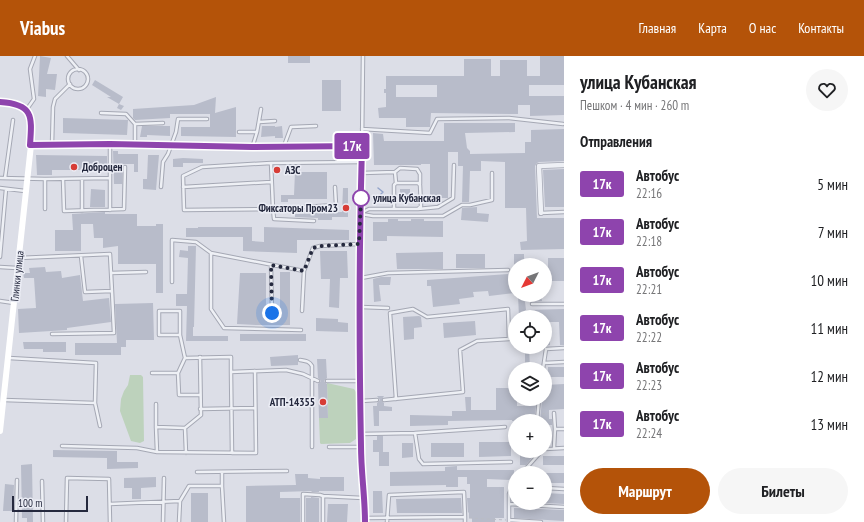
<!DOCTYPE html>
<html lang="ru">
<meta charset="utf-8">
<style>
body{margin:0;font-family:"PT Sans Narrow",sans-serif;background:#f6f6f6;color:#202124;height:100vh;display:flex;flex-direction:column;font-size:15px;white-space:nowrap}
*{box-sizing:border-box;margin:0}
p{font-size:13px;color:#757577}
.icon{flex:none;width:22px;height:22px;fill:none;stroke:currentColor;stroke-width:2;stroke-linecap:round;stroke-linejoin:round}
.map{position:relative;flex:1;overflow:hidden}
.drawer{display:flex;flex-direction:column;background:#fff;width:300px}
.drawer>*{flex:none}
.badge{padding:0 8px;border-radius:3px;font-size:14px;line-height:26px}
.needle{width:26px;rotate:228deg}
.buttons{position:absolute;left:508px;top:202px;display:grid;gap:8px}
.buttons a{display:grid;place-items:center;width:44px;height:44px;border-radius:50%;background:#fff;box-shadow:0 2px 10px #0003;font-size:20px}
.scale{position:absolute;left:12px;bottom:10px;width:76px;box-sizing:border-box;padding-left:4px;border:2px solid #25293e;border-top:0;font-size:11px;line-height:14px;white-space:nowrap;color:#25293e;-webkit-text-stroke:3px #ebedf5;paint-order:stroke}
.you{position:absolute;width:20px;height:20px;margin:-10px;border:3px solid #fff;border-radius:50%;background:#1a73e8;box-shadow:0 0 0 6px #1a73e833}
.map>.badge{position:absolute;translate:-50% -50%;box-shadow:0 0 0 2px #fff}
h2{padding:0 16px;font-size:15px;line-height:36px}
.round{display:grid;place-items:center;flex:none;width:42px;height:42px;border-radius:21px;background:#f6f6f6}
.overview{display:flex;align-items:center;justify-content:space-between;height:68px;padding:0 16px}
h1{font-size:19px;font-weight:700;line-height:30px}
.cta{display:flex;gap:8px;margin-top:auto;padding:8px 16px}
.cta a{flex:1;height:46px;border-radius:24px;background:#b45309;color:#fff;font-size:16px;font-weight:700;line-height:46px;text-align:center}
.cta a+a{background:#f6f6f6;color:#202124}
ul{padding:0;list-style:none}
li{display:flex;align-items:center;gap:12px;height:48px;padding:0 16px}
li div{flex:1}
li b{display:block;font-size:15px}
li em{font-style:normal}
li .badge{min-width:44px;font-weight:700;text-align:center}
header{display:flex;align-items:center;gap:24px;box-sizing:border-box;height:56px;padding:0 20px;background:#b45309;color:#fff}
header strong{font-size:19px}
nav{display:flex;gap:22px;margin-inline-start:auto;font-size:14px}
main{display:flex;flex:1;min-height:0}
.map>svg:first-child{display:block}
</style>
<header>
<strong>Viabus</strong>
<nav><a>Главная</a><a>Карта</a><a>О нас</a><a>Контакты</a></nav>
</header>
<main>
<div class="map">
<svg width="564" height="466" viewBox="0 0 564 466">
<rect width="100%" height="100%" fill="#dcdee7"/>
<path fill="#bdd2bc" d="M130,319H141L143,321L144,385L140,387L131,385L120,355L121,343L124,335L128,329Z
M327,327L354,333L356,336V383L350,387L321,388L320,387L319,362H328Z"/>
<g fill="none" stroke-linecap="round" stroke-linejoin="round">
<path stroke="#93a4ca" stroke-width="1.5" d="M378,132L383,136L381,138
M381,143V142"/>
</g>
<path fill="#b8bcca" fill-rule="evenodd" d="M40,0L51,2L47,18H57L55,34L46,33V41L38,40Z
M288,0H310V7H288Z
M540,0H564V29H529V40H564V59L530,60V49H518V58L431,57L430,71H406V62H379L378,52L386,51V37H384V33H386V20H464V3H491V20H500V4H527V20H540ZM396,29H437V41H396Z
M95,24L123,41L119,48L124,50L121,54L117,52L119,48L107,41H111L92,29Z
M322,24H341V55H322Z
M216,41L215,57L236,51V81L181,80V71H210V58H170V62L135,64L133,62V53L194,49Z
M63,62L128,64L127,79L63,77Z
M444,67H515V76L465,77L467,92L470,95V98L525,97V86H531V74L564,73V105L539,106L537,107L535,110L537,162H564V193L521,194L520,186L527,185L526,152H505V106L481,105V115H470L469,146H462L463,110H458V96H448V142H430V108H421V109H374L373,77L383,78L384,85H444Z
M142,70H170V80L147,79V81H140Z
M262,70H275V71L282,70L283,82H275V80L261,81Z
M113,95H118V98H138V116H134V108H123L122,128H114Z
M36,99L107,100V114H52V119H37Z
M148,99H159L156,134L143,133V123H147Z
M183,102L203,103V107H183V111H173V103Z
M564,113V151H545L543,114Z
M295,116H327V143H288V146H281V139H294Z
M343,132H348V161H332V164H318V162L295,161V158L342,156Z
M91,133L105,134V151H90Z
M400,133H410V143H400Z
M477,151V157L489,158L488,166L461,164L462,152Z
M105,156V158H137V170H156V168H163V237H156V208H118V190L103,192V182H94L93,168H81V195H55V174H73L72,158Z
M388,163H398V165H411V163H424V165H443V181L387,180V185H373V166H388Z
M198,171H252V185L264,186V171L349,174V184H297V197L243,195V181H186V172H198Z
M188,190H196L194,271H193V280H228V285H186L187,250H176V238H187L188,202L179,201L180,194L188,195Z
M320,195H347L348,222H340L339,252L329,251L330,223H321Z
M443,196V213H397L396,197Z
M456,198H485V212H456Z
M514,198H524V209H514Z
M548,202H564V225H548Z
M45,211L46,216L61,215L62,222L80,219L83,245L109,242L111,266L67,272V274L19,277L18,253L36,252L34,222H24L23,217H30L29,212Z
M280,216H290V269H256L237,268L240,217H266V263H280Z
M508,218L509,228H515V237L489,240L488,235L473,236L474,241L459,243L460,248L433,251L431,230H427V224Z
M381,221H391L390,229H379L381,245L374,246L373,223Z
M518,239H541L542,245L525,246L526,254L564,253V289H560L559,266H549L550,289L545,290V261H519Z
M153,247L154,284H126V291H121V299H75V287H117L115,248Z
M419,260L421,261L422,271L414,272V283L404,284L403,261Z
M316,262L338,263V266L348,267V276L316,275Z
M475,265L476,279L444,282L443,267Z
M240,278H306V285H240Z
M23,286H66V296H43V293H24Z
M520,291H529L530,313H525V295H520Z
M298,299V309L271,310L270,301Z
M317,303H326L327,322L324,325L327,328L328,362H319L318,328L321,325L318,322Z
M548,311H564V321H548Z
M564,328V353L549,354V363H552V369H549L550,390H545V365H540L542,344H545V329Z
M509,329H515V343H517V350H536L534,365H512V364L448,365V369L410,370V359L452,360V355H466L465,341H471V354H496V332H509Z
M377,340H384L382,343V345L384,347V350L392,351V355H379V370H374L373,350H377V347L380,344Z
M377,380H383V396H389V410H379V396H373V384H377Z
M479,386H515V390H511V400L479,401Z
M402,387H413V401L402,402Z
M431,387H464V401H431Z
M53,394L117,395V406H138V412L107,413V402L53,401Z
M520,395H535V398L526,409H520Z
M543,400H564V409H543Z
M32,408L33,466H27V462H22L21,409Z
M457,410V414H514V422L512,424L487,423V431H504V462H495V466H472V462H469V456L468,457L467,442H470V428H467V421H458V431H446V429L390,430V416L445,415V411Z
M545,417H564V427H545Z
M295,418H308V422L320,423V421H344V435H319V436H311L312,435L280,436V442H300V466H246V430L296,429Z
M156,421V431L141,432V443H132V432H124V422Z
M5,428L14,429L13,455H3Z
M373,435H382L383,457H373Z
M191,437H208V466H191Z
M545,437L564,438V448L545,447Z
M311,441L319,442V466H306V442H311Z
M461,442L462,457H397L396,443Z
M328,448H348L347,466H327Z
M514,452L564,454V465L514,462Z"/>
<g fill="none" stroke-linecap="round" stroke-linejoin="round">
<defs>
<path id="service" d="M67,0L79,14
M68 23a10 10 0 1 1 20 0a10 10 0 1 1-20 0Z
M27,53L34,43L30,13L35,0
M101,57L126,58L135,68V88
M259,66L275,65
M135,68L163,67
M362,73L430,77L437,63L509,62L563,68
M239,76H257
M52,89L53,51L55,43L70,28
M110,89V154
M253,89L257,76L261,53
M284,90L291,71L316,70
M362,90L363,0
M271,107L273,153L184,154L183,120L202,111L271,107L361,106
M395,116L400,112L417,113L420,118V128
M362,117L395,116L396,127
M0,122L45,123
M5,122L13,64
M63,123L64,155L124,153L125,111
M82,123V155
M161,131L163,106L168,98L176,76L178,63H207
M183,131L271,126
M0,132L25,135
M45,153V123L110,122
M418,153L438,151L453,142L454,109
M361,157L369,153H418L421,150L420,129L418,127H396L394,129V153
M541,157L564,156
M361,158L373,160H443L462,149H470L492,144V117
M314,165L274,163L273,153L336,149L335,131
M0,201L6,133
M19,202L110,198L112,235L85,236L81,200
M271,209L272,257
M0,211L17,212
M111,217L146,216
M361,222L388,217L508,214
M172,226V184L196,186L211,197
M0,245L14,247
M532,248H564
M361,251L388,252
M302,255L304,215
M301,274L224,272L211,253V197L304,215L313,192L320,190L359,188
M52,278L114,277L112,235
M180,279H159V255H180V279L185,302
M9,302L96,307L95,347L100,370
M300,304C306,305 309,305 312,310V391
M544,307L564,306
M543,313L546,293L564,292
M231,316L232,397
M152,317H178L185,302L231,301V316L286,314L303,318L318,325
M178,317L179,339H200
M327,325H359
M4,344L95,347
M384,344L463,336L460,294L477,285L509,283L508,253L427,261L413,253L390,257L396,343
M361,345L377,344
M156,348V372
M200,353L255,352
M554,357L555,373
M537,365L539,343
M185,372L186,397
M415,377L505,371
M361,378L415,377L419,403L423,408L511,406
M62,390L137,392L157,396L256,397L255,315
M329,391H360
M554,392L555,373H564
M545,393L564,392
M157,396L156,371L185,372L201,359L200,301
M197,416L287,415
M222,416V430
M522,417L539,398V395
M42,425L43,466
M545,432L564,433
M110,448L180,445L189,430H222L224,466
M509,448L564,451
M365,462L465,461V466
M509,464L541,466
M16,466L17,424
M66,466L67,422L109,423L110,466
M163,466L164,422
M179,466L180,445
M303,466V438L320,439L323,440
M323,466V440L363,442
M387,466L389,439L464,436L465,461
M509,466V438L515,424"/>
<path id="minor" d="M541,157L539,110L564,109"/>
</defs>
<use href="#service" stroke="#a5a8b4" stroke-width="4.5"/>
<use href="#minor" stroke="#a5a8b4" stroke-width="6"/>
<path stroke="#babcc5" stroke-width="1" stroke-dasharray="3 3" stroke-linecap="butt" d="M542,358L549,357
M469,462L506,464"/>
<use href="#service" stroke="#eef0f5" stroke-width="2.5"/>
<use href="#minor" stroke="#eef0f5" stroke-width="4.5"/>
<path stroke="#fff" stroke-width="6" d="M0,46C34,48 32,61 31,89L0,375
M31,89C141,88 251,91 362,90C359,190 359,290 360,390C361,416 365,441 365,466"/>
</g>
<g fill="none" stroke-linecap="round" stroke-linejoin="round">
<defs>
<path id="line" d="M0,46C34,48 32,61 30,89L110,88L252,91L362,90C359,190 359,290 361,390C361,416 365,441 365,466"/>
</defs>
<use href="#line" stroke="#fff" stroke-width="9"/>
<use href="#line" stroke="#8e44ad" stroke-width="6"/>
<path stroke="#25293e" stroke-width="4" stroke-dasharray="0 7.2" d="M272,257L271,209L304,215L313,192L320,190L359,188L361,142"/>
</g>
<g fill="#d73c36" stroke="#ebedf5" stroke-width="1.5">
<circle cx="74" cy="111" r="4"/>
<circle cx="277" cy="114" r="4"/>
<circle cx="346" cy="152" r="4"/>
<circle cx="323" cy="346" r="4"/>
</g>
<circle fill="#fff" stroke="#8e44ad" stroke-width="2" cx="361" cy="142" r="8"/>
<g text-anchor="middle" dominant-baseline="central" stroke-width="3" stroke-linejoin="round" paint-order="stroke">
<g font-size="11" font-weight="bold" fill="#25293e" stroke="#ebedf5" text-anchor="start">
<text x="82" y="111">Доброцен</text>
<text x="285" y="114">АЗС</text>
<text x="338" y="152" text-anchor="end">Фиксаторы Пром23</text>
<text x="315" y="346" text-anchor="end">АТП-14355</text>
</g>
<g font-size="11" font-weight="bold" fill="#25293e" stroke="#ebedf5" text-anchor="start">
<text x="373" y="142">улица Кубанская</text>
</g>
<g font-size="11" fill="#25293e" stroke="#ebedf5">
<text transform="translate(17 220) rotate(-84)">Глинки улица</text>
</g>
</g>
</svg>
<div class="buttons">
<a><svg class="needle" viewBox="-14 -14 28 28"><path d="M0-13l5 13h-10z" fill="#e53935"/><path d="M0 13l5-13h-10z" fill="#757577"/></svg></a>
<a><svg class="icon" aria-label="locate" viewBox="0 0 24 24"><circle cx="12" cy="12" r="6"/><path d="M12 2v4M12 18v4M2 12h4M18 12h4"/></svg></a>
<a><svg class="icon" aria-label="layers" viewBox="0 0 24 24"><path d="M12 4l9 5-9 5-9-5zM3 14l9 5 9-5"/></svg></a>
<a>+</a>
<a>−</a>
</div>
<div class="scale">100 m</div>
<div class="you" style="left:272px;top:257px"></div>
<b class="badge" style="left:352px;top:90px;background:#8e44ad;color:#fff">17к</b>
</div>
<section class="drawer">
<div class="overview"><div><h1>улица Кубанская</h1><p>Пешком · 4 мин · 260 m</p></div><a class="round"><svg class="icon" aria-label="heart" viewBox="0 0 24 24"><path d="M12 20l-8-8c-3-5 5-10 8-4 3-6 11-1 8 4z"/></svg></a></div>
<h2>Отправления</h2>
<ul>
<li><span class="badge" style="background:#8e44ad;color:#fff">17к</span><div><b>Автобус</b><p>22:16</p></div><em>5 мин</em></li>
<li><span class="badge" style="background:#8e44ad;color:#fff">17к</span><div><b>Автобус</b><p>22:18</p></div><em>7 мин</em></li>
<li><span class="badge" style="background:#8e44ad;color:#fff">17к</span><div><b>Автобус</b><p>22:21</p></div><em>10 мин</em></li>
<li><span class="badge" style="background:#8e44ad;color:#fff">17к</span><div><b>Автобус</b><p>22:22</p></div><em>11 мин</em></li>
<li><span class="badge" style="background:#8e44ad;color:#fff">17к</span><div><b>Автобус</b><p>22:23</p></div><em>12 мин</em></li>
<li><span class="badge" style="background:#8e44ad;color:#fff">17к</span><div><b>Автобус</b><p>22:24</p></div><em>13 мин</em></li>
</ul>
<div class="cta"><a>Маршрут</a><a>Билеты</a></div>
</section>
</main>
